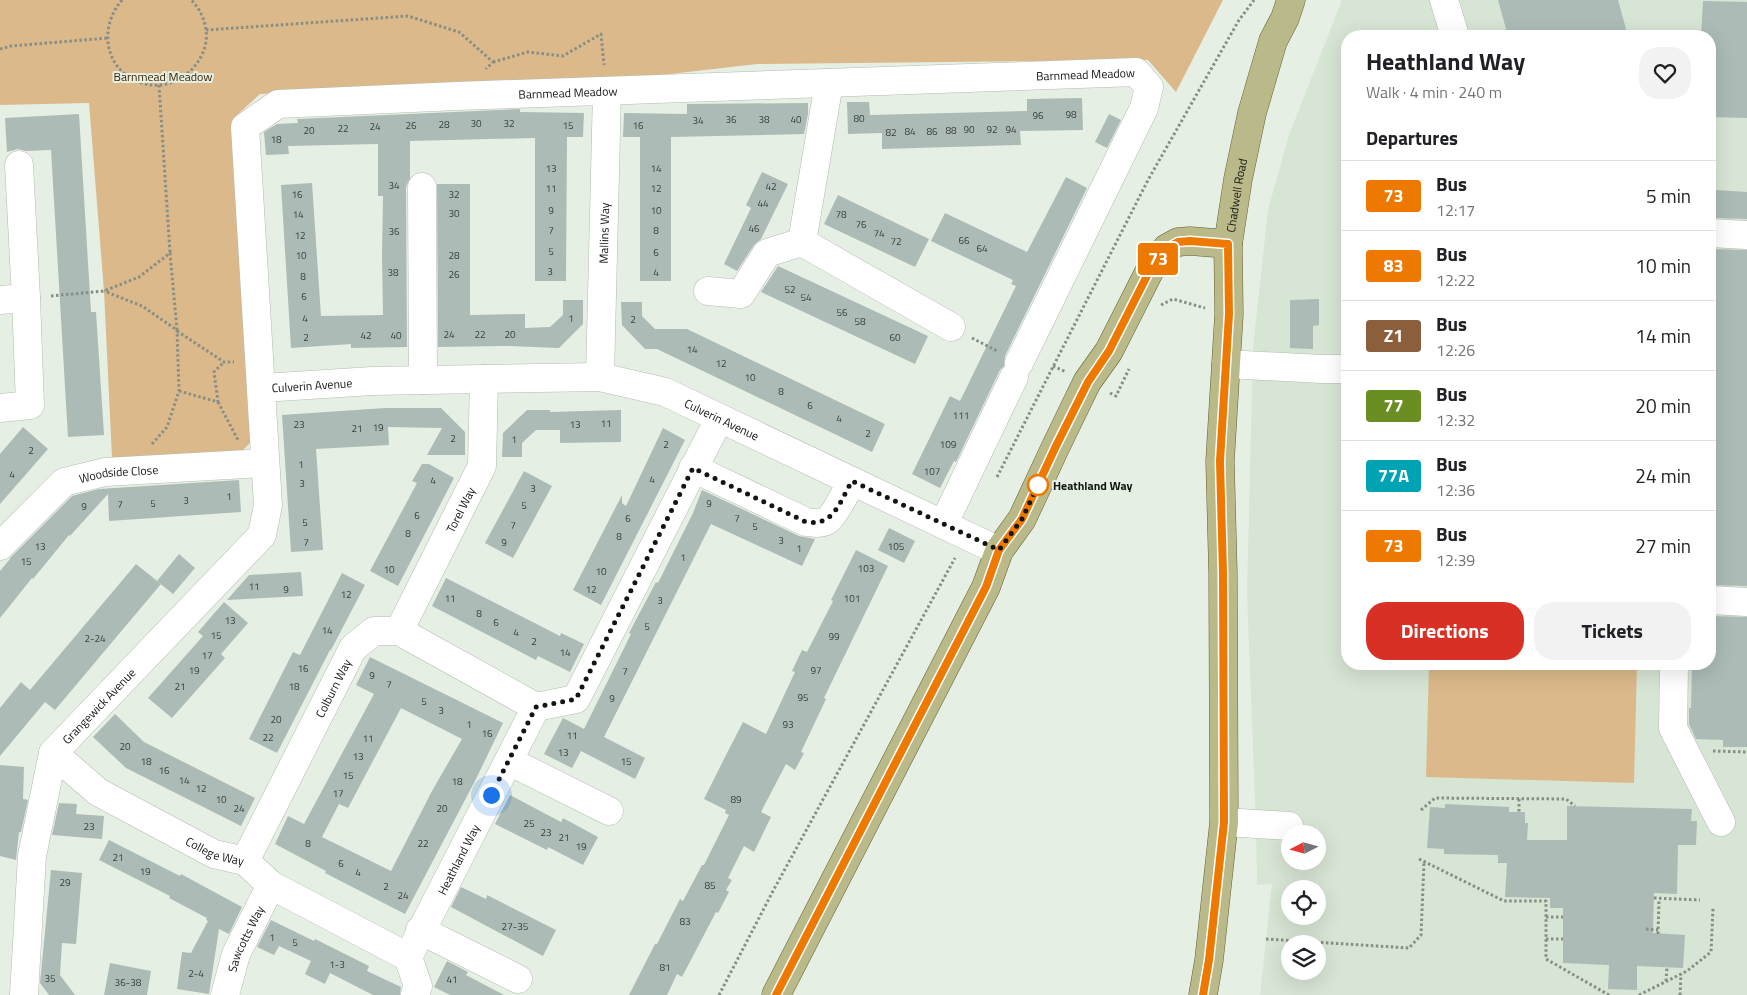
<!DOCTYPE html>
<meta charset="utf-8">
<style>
body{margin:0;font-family:"Titillium Web",sans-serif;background:#f2f2f2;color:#202124;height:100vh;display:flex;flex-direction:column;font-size:19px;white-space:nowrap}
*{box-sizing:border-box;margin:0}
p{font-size:16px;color:#757577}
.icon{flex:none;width:28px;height:28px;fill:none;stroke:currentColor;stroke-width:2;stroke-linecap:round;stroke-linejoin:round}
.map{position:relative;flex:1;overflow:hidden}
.side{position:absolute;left:1341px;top:30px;width:375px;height:640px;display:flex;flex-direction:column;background:#fff;border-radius:20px;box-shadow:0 5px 20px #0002}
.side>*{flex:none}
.badge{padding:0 10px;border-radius:4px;font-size:18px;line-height:32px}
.needle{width:32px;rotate:264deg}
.buttons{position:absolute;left:1281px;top:825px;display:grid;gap:10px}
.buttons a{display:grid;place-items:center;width:45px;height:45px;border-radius:50%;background:#fff;box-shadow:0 5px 20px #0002;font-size:25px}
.you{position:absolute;width:25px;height:25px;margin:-12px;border:4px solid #fff;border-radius:50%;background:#1a73e8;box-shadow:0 0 0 8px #1a73e833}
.map>.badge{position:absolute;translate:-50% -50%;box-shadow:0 0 0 2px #fff}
h2{padding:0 25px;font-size:19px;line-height:45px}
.round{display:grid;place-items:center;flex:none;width:52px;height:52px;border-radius:20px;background:#f2f2f2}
.summary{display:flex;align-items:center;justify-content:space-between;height:85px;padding:0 25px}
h1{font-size:24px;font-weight:700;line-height:38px}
.primary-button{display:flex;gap:10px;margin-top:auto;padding:10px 25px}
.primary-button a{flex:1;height:58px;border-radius:20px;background:#d93025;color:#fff;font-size:20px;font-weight:700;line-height:58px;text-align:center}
.primary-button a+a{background:#f2f2f2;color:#202124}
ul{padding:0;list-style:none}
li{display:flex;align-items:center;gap:15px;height:70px;padding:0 25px;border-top:1px solid #e0e0e0}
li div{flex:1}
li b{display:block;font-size:19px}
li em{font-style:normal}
li .badge{min-width:55px;font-weight:700;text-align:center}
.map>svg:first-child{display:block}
</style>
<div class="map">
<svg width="1747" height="995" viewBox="0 0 1747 995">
<rect width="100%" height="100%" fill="#e6efe4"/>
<path fill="#d7e5d4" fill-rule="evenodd" d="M1342,0H1747V995H1260L1272,884L1257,885L1256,824L1247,595L1253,348L1268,210L1289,135ZM1348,36H1710V664H1348ZM1290,834H1318V861H1290ZM1290,889H1318V916H1290ZM1290,944H1318V971H1290Z"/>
<path fill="#dcb98b" d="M0,0H1223L1176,92L1148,60L757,64L627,79L260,94L237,115L252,441L238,455L112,458L104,291L89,103L0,105Z
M1429,664H1637L1634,783L1426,777Z"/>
<path fill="#acbbb6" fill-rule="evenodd" d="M1498,0H1618L1628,36H1508Z
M1703,1L1747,2V118L1710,117V36H1701Z
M1082,98L1083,130L1020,131L1021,145L882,149V133L848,134L847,102H869L870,115L1027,111V99Z
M808,103V114L804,134L671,137V281H640V137H623L624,113L687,114V104Z
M520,109V112L584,113L583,137H567L566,281H535V138L410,141V178L406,187L407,347L351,348V344L291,348L281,185L312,183L321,316L383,315L382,256L383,196H378V144L288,146L289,154L266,155L264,132L277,124L298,123L297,119Z
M79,114L91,312H96L104,435L68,437L51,150L26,151L18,149L7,152L5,118Z
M1109,114L1121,120L1107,148L1095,142Z
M762,172L788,184L761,239L754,245L737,271L724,264L751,208L746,205Z
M1066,177L1087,188L1005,356L1004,366L1000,370L956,462L954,461L940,488L912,474L950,396L960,401L1016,286L1011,284L1013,280L931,241L945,213L1027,252Z
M437,184H470V315L525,314V328L550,327L563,315V300H583V324L559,348L505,346L438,347Z
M1716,190L1747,192V219L1716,218Z
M838,195L929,239L915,267L824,224Z
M1710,249L1747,250V586L1710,585Z
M778,266L928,336L915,364L761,292Z
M1319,299V325L1313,326V349L1290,348V300Z
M621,302H642V316L655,329H687L885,424L872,452L657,349H645L622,325Z
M385,408H441L465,432V455H427L442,428L388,427L389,445L316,449L323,550L291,552L282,415Z
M527,410H550V412L621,410V442L560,443V430H536L522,443V457H502L503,433Z
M23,427L48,449L0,504V454Z
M663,428L685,440L601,605L573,590L622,495V503L626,506Z
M422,464H429L454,478L398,586L370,571L417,483L412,481Z
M524,471L552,486L513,558L485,543Z
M239,480L241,512L109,521L108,494L70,536L69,535L33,579L32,578L0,618V571L10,559H9L72,496L99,489Z
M702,490L799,536L815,539L802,566L711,524L604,737L645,758L635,779L581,751L572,768L544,754L563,718L584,729L631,634L629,633L656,582L658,583L693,513Z
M889,528L915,541L904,563L878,550Z
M856,550L888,566L824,698L826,699L801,752L804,753L795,770L786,764L761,812L771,817L754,852L744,846L728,878L732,880L726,890L729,892L718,913L716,912L682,977L677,974L667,995H629L655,944H657L680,899L683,901L702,865H704L729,815L725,813L726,810L704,799L724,759L743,722L766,734L795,672L792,671L802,650L807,652L833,601L831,600Z
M179,554L195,568L173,594L157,581Z
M136,564L161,584L55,710L45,702L0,756V708L21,682L30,690Z
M301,572L303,596L227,600L249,575Z
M342,573L365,585L331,650H330L277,753L249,739L293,652L300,655Z
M446,578L560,636L561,633L584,644L570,672L538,656L536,660L432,606Z
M224,602L248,623L221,654L225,658L172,718L148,698L203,636L198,632Z
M1710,616L1747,617V747H1723V740L1696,739L1689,724V708H1691L1692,664H1710Z
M370,657L503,723L476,779L405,914L325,873L326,871L275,844L288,816L304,824L374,694L356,685ZM401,708L462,739L432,791L391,871L322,837L339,804L348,808Z
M115,714L144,742L255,798L241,826L126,768L93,737Z
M0,765L24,767L23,799L28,800L21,832H19L16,860L0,856Z
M510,795L561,822L563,818L598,837L583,865L548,847L547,850L495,824Z
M59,803L77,804L76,814L104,816L102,839L52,835Z
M1445,804L1509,807V812H1525V823H1528L1527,840H1567V806L1692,809L1691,821H1697L1696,845H1678L1677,894L1654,893L1653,933L1685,935L1683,968L1637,966V990L1608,989L1609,965L1563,963V908H1550V898L1505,897L1507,863H1498V855L1444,854V849L1427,848L1430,807L1445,808Z
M109,840L180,876L181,874L242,907L229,934L219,929L209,994L177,989L182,952L191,953L208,921L206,920L207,918L169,898L170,896L99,860Z
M51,870L82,873L76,944L62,943L60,975L75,995H49L40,983Z
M461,887L486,899L487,895L556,930L543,956L451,907Z
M271,920L314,941L315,939L369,966L367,971L401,987L400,995H373L330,973L325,984L305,974L311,961L279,946L274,955L257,947Z
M447,961L468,972L466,975L504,995H450L434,987Z
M110,963L151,971L147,995H104Z"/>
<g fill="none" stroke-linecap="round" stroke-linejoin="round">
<defs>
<g id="minor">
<path d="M1444,0L1455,36"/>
<path d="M19,165L26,298"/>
<path d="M422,187L423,380"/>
<path d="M1710,233L1747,235"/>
<path d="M802,242L829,83"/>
<path d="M708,291L741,294L767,253L802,242L951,327"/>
<path d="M0,300L26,298L30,405L0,408"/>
<path d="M1226,364L1322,369H1348"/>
<path id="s1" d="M600,377L607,91"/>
<path id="s2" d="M262,388L372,381L600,377L665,392L999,551"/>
<path d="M693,468L806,522C813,523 820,524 826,521C835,516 846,491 852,481"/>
<path d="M944,523L1014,377"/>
<path id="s3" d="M0,546L64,482L105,472L265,463"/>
<path d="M1710,600L1747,602"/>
<path id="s4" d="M399,631L482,466L484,379"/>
<path d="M1674,664L1673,728L1721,822"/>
<path id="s5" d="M53,753L98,792L214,854L245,861L271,885L408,957"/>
<path d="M509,761L609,811"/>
<path d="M1224,822L1289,826"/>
<path id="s6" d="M245,861L353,648L374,631H399L536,707"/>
<path d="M420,930L518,979"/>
<path id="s7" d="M24,995L32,856L53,753L262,535L268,505L245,127L278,104L457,96L1136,72L1149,87L1144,108L1019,363"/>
<path id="s8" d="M225,995L236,954L271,885"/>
<path id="s9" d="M415,995L418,986L408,957L536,707L576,699L719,419"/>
</g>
<g id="major">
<path d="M776,995L986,587L999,551L1022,519L1056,446L1087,382L1109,351L1152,266L1167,248L1178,242L1190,241L1228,244"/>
<path id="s10" d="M1203,995L1209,960L1224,822L1223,573L1220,461L1229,314L1228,244L1238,179L1252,113L1273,41L1285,18L1291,0"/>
</g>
</defs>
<use href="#minor" stroke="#b3bcb1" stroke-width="29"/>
<use href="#major" stroke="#61612d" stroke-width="29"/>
<path stroke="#878e86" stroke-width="3" stroke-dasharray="2.5 2.5" stroke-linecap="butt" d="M122,0C102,23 102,59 129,77C160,98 200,76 206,42C208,27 202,10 191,0
M206,30L408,16L459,32L493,62L486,69
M0,49L11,46L108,38
M493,62L528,52L563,56L601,34L604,65
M159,85L170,253
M51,296L104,291L139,277L170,253L177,330L142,306L104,291
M1161,305L1173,299L1205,308
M177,331L224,362H234
M972,338L997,351
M1053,366L1066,372
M179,391L218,402L214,372L224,362
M1110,393L1116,396L1129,369
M218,402L238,440
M152,444L167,427L179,391L177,330
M997,477L1148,180L1239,20L1254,0
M1713,751L1747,752
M1519,799V812
M1421,810L1435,798L1566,799L1575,806
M1419,859L1504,901H1546V959L1609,995
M1654,898L1700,900
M1546,917H1563
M1646,929L1658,930
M1658,934L1659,899
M1266,939L1409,948L1421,935L1424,862
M1546,939H1563
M1666,981L1667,967
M719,995L773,891L955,558
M1639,995L1687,971L1711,952L1713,908
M1680,995L1681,974"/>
<use href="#minor" stroke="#fff" stroke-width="28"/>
<use href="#major" stroke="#bab98a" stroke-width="28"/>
</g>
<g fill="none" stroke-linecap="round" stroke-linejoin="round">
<defs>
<path id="line" d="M776,995L986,587L999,550L1022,519L1056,446L1088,382L1109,351L1152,266L1167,248L1178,242L1190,241L1228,244L1229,314L1220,461L1223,573L1224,822L1209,960L1203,995"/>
</defs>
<use href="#line" stroke="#fff" stroke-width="11"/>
<use href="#line" stroke="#ee7900" stroke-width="8"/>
<path stroke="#121512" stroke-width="5" stroke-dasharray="0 9" d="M491,795L536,707L576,699L693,468L806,522C834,527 840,501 852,481L999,550L1022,519L1038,485"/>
</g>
<circle fill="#fff" stroke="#ee7900" stroke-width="2.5" cx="1038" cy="485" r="10"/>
<g text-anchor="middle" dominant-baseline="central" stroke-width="4" stroke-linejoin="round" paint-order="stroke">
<g font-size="10" fill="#383e3b">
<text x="1071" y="114">98</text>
<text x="1038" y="115">96</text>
<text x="859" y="118">80</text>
<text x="731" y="119">36</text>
<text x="764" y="119">38</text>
<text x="796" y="119">40</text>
<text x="698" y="120">34</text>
<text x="476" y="123">30</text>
<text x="509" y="123">32</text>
<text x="444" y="124">28</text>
<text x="411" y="125">26</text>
<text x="568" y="125">15</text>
<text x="638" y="125">16</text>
<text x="375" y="126">24</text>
<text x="343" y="128">22</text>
<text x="969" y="129">90</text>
<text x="992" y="129">92</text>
<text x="1011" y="129">94</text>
<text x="309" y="130">20</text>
<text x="951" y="130">88</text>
<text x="910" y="131">84</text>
<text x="932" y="131">86</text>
<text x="891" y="132">82</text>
<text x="276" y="139">18</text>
<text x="551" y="168">13</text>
<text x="656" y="168">14</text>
<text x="394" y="185">34</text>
<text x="771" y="186">42</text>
<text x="551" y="188">11</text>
<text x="656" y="188">12</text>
<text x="297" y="194">16</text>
<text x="454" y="194">32</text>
<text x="763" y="203">44</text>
<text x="551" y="210">9</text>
<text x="656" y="210">10</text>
<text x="454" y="213">30</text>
<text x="298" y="214">14</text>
<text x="841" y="214">78</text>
<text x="861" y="224">76</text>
<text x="754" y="228">46</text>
<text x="551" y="230">7</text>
<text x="656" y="230">8</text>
<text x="394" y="231">36</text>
<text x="879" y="233">74</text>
<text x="300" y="235">12</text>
<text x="964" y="240">66</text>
<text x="896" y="241">72</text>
<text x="982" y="248">64</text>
<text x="551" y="251">5</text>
<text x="656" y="252">6</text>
<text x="301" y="255">10</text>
<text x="454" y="255">28</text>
<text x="550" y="271">3</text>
<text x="393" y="272">38</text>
<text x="656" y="272">4</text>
<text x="454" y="274">26</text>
<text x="303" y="276">8</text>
<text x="790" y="289">52</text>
<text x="304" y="296">6</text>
<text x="806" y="297">54</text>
<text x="842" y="312">56</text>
<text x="305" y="318">4</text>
<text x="571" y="318">1</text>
<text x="633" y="319">2</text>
<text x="860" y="321">58</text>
<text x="449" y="334">24</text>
<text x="480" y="334">22</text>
<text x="510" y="334">20</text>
<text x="366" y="335">42</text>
<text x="396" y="335">40</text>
<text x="306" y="337">2</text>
<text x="895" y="337">60</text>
<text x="692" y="349">14</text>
<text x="721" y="363">12</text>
<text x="750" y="377">10</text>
<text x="781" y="391">8</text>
<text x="810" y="405">6</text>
<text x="961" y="415">111</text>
<text x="839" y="418">4</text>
<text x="606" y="423">11</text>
<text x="299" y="424">23</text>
<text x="575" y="424">13</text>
<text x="378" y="427">19</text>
<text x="357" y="428">21</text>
<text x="868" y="433">2</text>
<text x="453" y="438">2</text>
<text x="514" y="439">1</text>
<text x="666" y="444">2</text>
<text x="948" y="444">109</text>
<text x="31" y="450">2</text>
<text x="301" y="464">1</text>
<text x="932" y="471">107</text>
<text x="12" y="474">4</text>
<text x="652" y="479">4</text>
<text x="433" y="480">4</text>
<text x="302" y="483">3</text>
<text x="533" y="488">3</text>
<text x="229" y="496">1</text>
<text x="186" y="500">3</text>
<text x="153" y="503">5</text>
<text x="709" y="503">9</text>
<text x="120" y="504">7</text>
<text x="524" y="505">5</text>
<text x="84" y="506">9</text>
<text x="417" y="515">6</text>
<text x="628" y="518">6</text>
<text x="737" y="518">7</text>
<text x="305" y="522">5</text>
<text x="513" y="525">7</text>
<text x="755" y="526">5</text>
<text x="408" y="533">8</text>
<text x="619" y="536">8</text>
<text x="781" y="540">3</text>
<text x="306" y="542">7</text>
<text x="504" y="542">9</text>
<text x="40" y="546">13</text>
<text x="896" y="546">105</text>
<text x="799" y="548">1</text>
<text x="683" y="557">1</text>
<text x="26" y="561">15</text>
<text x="866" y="568">103</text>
<text x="389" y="569">10</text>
<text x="601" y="571">10</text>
<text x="254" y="586">11</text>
<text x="286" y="589">9</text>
<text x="591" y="589">12</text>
<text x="346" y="594">12</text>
<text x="450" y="598">11</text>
<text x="852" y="598">101</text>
<text x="660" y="600">3</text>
<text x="479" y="613">8</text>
<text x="230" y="620">13</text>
<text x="496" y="622">6</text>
<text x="647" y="626">5</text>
<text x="327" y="630">14</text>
<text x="516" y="632">4</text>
<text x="216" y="635">15</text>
<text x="834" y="636">99</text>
<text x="95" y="638">2-24</text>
<text x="534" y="641">2</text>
<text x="565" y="652">14</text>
<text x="207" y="655">17</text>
<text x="303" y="668">16</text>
<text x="194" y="670">19</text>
<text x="816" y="670">97</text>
<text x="625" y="671">7</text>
<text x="372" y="675">9</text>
<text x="389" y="684">7</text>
<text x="180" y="686">21</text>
<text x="294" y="686">18</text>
<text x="803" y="697">95</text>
<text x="612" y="698">9</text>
<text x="424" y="701">5</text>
<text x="441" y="710">3</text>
<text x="276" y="719">20</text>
<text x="469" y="724">1</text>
<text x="788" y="724">93</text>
<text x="487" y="733">16</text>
<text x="572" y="735">11</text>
<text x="268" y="737">22</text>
<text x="368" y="738">11</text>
<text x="125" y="746">20</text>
<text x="563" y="752">13</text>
<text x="358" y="756">13</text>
<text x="146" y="761">18</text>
<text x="626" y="761">15</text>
<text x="164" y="770">16</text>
<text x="348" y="775">15</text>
<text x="184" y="780">14</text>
<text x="457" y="781">18</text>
<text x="201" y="788">12</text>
<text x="338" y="793">17</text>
<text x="221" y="799">10</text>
<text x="736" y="799">89</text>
<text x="239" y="808">24</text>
<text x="442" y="808">20</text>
<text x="529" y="823">25</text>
<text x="89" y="826">23</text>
<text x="546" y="832">23</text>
<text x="564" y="837">21</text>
<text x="308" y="843">8</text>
<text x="423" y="843">22</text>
<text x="581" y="846">19</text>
<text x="118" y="857">21</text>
<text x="341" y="863">6</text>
<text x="145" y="871">19</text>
<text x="358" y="872">4</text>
<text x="65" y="882">29</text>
<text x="710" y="885">85</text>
<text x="386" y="886">2</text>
<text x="403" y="895">24</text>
<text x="685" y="921">83</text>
<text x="515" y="926">27-35</text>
<text x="272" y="937">1</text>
<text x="295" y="942">5</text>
<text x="337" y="964">1-3</text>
<text x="665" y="967">81</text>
<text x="196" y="973">2-4</text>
<text x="50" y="978">35</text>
<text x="452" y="979">41</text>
<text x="128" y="982">36-38</text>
</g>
<g font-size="12" fill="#121512" stroke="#e6efe4">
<text stroke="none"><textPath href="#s7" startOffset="1804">Barnmead Meadow</textPath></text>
<text stroke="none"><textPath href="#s7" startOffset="1286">Barnmead Meadow</textPath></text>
<text stroke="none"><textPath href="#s10" startOffset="802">Chadwell Road</textPath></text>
<text stroke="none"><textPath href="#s1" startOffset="144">Mallins Way</textPath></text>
<text stroke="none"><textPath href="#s2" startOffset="50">Culverin Avenue</textPath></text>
<text stroke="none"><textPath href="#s2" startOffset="468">Culverin Avenue</textPath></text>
<text stroke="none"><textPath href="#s3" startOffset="146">Woodside Close</textPath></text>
<text stroke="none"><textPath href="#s4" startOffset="136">Torel Way</textPath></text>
<text stroke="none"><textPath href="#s6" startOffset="194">Colburn Way</textPath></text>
<text stroke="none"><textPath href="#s7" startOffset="310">Grangewick Avenue</textPath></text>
<text stroke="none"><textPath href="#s5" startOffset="191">College Way</textPath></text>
<text stroke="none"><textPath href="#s9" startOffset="150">Heathland Way</textPath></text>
<text stroke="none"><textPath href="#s8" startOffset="60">Sawcotts Way</textPath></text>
</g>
<g font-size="12" fill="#3d2500" stroke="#e6efe4">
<text x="163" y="76">Barnmead Meadow</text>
</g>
<g font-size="12" font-weight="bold" fill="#121512" stroke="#e6efe4" text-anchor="start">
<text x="1053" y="485">Heathland Way</text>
</g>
</g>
</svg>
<div class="buttons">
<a><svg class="needle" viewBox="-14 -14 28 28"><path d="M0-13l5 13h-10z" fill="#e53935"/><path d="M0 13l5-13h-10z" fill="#757577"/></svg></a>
<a><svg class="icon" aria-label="locate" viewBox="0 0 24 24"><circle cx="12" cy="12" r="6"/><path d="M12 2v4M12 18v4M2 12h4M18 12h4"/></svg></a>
<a><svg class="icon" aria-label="layers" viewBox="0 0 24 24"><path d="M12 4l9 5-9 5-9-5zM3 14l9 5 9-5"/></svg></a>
</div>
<div class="you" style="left:491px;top:795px"></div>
<b class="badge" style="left:1158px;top:259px;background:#ee7900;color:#fff">73</b>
<section class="side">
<div class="summary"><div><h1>Heathland Way</h1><p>Walk · 4 min · 240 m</p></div><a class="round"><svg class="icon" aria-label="heart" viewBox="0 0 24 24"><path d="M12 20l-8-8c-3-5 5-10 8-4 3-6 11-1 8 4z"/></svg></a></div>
<h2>Departures</h2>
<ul>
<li><span class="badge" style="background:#ee7900;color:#fff">73</span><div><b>Bus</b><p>12:17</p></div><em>5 min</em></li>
<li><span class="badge" style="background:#ee7900;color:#fff">83</span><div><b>Bus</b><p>12:22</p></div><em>10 min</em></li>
<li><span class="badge" style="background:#8b5e3c;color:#fff">Z1</span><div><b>Bus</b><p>12:26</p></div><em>14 min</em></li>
<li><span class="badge" style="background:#6b8e23;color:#fff">77</span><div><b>Bus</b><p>12:32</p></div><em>20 min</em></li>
<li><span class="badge" style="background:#00a3b4;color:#fff">77A</span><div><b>Bus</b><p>12:36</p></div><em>24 min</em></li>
<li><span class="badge" style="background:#ee7900;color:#fff">73</span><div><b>Bus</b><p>12:39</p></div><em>27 min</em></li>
</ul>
<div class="primary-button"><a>Directions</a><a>Tickets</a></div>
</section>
</div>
